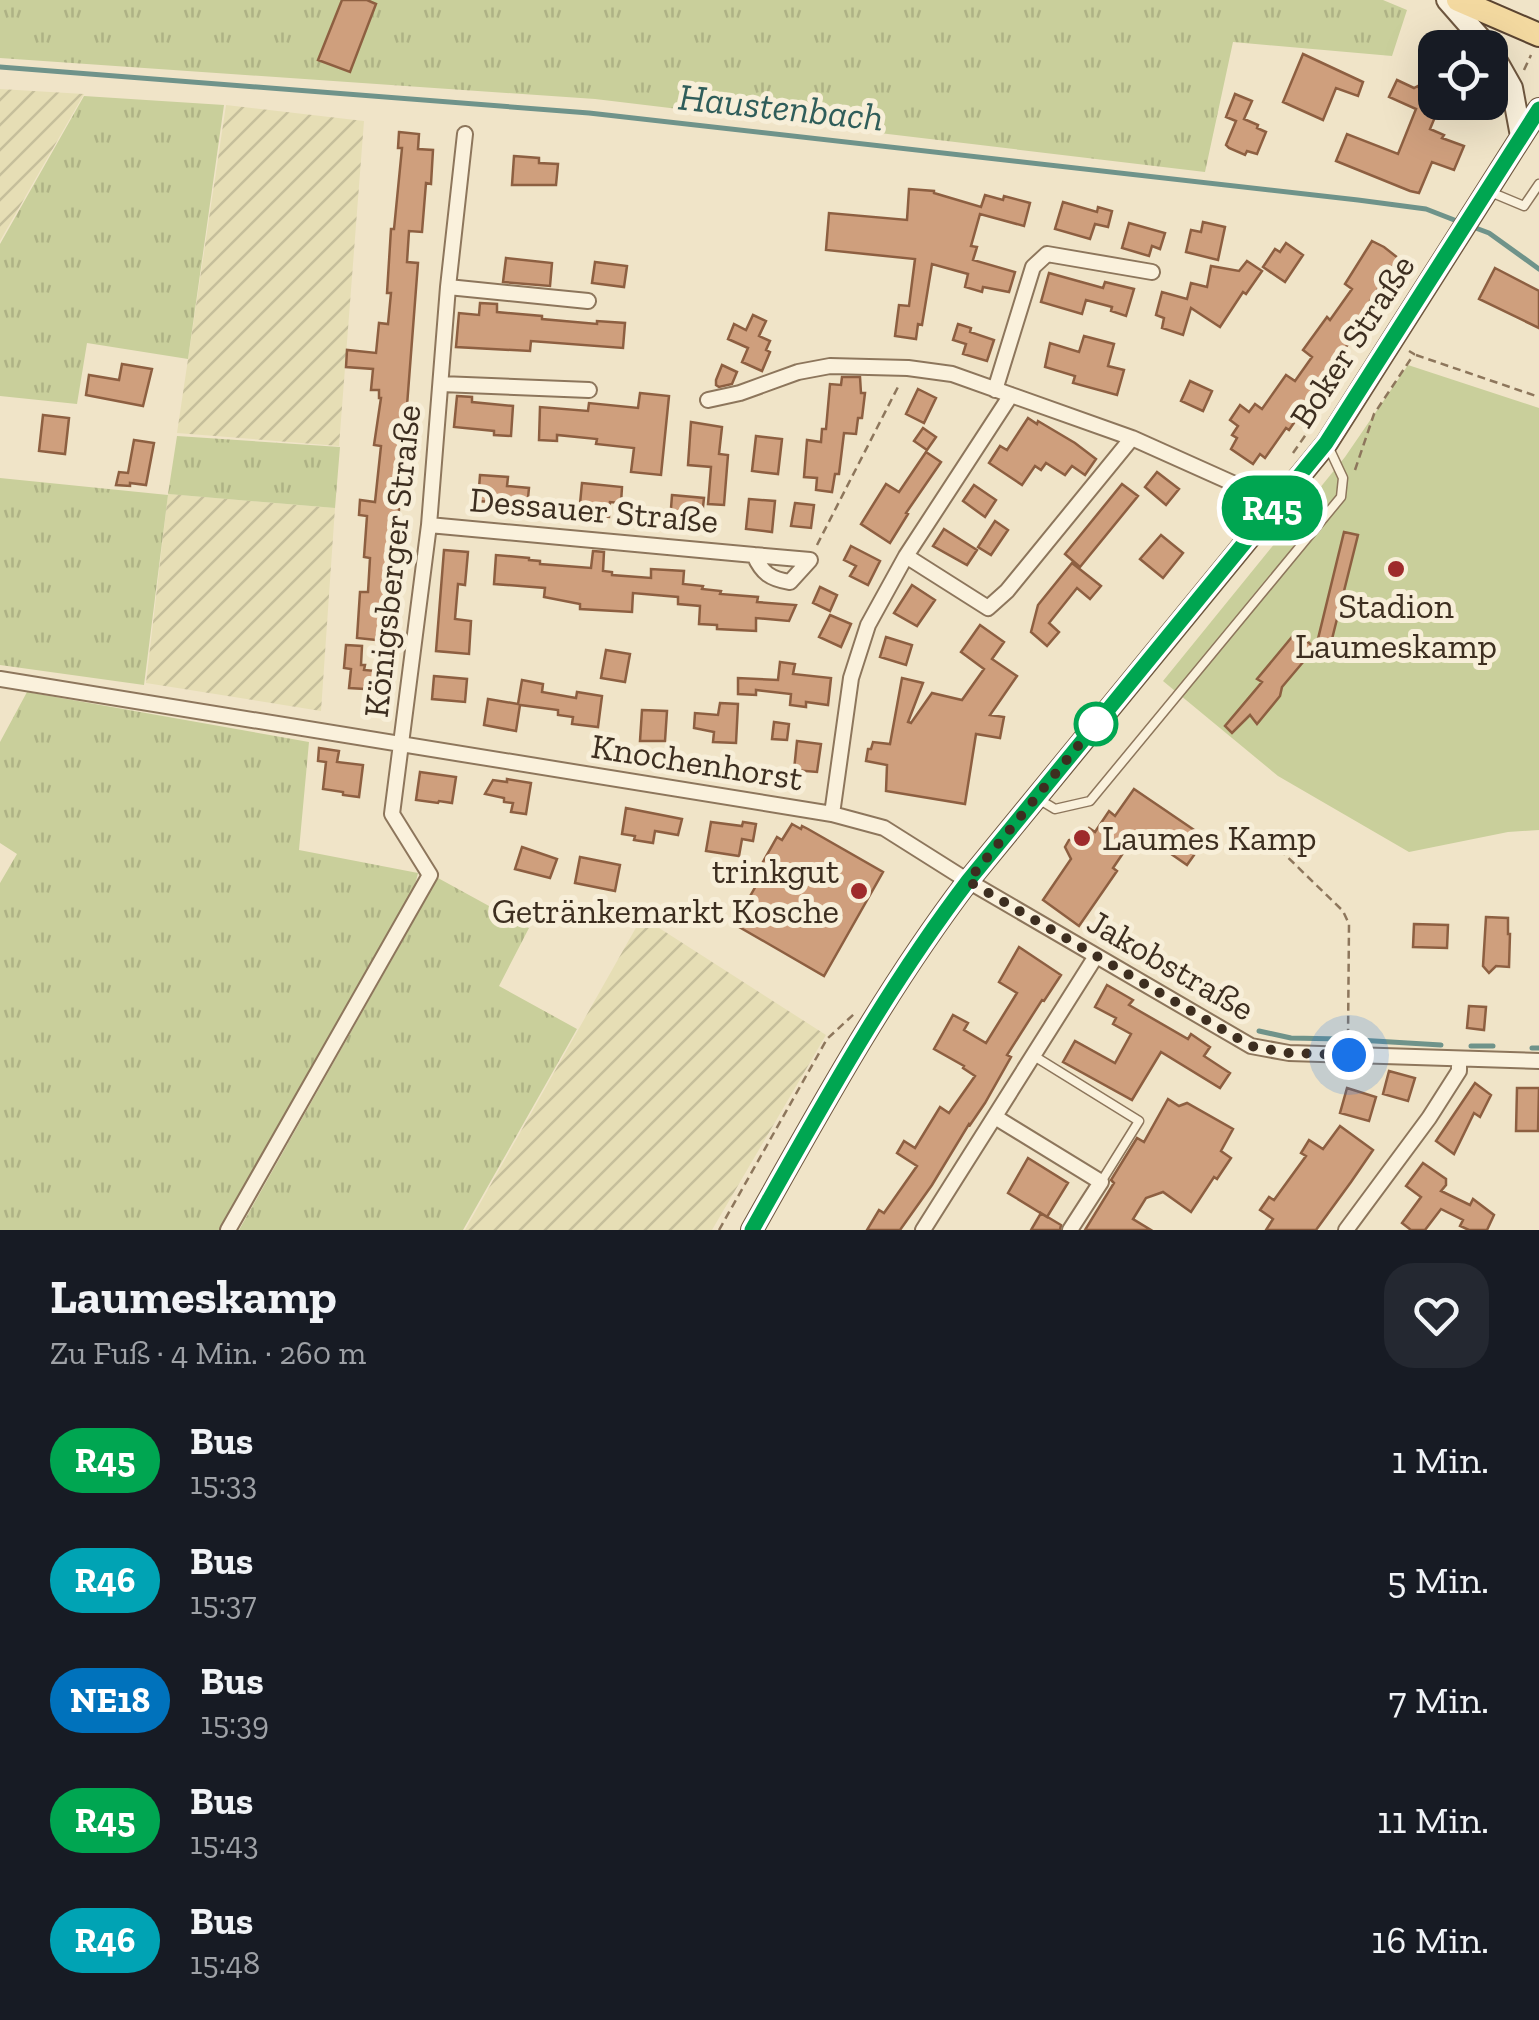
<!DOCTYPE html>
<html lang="de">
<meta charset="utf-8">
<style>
body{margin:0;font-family:"Zilla Slab",serif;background:#242831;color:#f1f3f6;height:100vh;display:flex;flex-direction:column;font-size:38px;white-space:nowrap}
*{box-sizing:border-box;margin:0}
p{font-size:32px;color:#9ea1a6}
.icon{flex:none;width:55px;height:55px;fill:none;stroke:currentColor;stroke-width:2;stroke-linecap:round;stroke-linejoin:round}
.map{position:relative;height:1230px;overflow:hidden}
.side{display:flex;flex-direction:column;background:#171b24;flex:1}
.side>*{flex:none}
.badge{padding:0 20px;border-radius:32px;font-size:35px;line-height:65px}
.tools{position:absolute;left:1418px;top:30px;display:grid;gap:20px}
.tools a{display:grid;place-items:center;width:90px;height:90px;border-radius:20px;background:#171b24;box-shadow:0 10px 40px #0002;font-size:50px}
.you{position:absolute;width:50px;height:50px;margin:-25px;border:8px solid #fff;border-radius:50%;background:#1a73e8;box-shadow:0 0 0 15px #1a73e833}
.map>.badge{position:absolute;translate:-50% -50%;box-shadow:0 0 0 5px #fff}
.round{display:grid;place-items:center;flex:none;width:105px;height:105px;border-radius:30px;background:#242831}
.overview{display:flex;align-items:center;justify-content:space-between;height:170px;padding:0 50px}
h1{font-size:48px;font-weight:800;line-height:75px}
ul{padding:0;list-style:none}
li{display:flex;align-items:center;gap:30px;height:120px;padding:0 50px}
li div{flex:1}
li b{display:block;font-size:38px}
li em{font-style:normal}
li .badge{min-width:110px;font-weight:700;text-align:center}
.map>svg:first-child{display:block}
</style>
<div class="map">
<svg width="1539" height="1230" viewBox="0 0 1539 1230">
<defs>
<pattern id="farmland-furrows" width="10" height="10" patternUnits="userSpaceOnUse" patternTransform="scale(2.5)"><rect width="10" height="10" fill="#e6deb5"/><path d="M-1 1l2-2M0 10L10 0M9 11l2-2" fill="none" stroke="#c6bf9b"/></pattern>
<pattern id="grass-tufts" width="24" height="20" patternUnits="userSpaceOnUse" patternTransform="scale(2.5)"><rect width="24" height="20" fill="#c9cf9b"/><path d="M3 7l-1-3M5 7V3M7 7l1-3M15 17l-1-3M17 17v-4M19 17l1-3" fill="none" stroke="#aeb285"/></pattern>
</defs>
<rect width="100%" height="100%" fill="#f0e4c8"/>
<path fill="url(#farmland-furrows)" d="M0,89L84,94L0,241Z
M226,105L364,121L339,446L177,433Z
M168,494L335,508L321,711L146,683Z
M642,917L826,1035L712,1230H465Z"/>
<path fill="url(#grass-tufts)" d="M0,0H1383L1407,10L1392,56L1233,42L1205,172L595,99L0,58Z
M84,96L224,105L188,359L87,343L77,404L0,396V244Z
M177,436L340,447L335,508L168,494Z
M0,478L168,495L144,685L0,665Z
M27,692L309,742L299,850L418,873L414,889L220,1230H0V883L17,854L0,843V742Z
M438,878L529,928L499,986L577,1029L463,1230H239Z"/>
<path fill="#c9cf9b" d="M1408,365L1539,408V830L1508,832L1409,852L1278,776L1163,681L1345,457Z"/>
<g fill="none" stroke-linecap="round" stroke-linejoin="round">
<path stroke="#6f938a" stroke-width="5" d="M0,67L589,113L1358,200L1426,209L1462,223
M1473,227L1489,233L1539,269
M1259,1031L1291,1038L1341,1039
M1358,1040L1441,1045
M1471,1046H1493
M1532,1048H1539"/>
</g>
<path fill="#cf9f7d" stroke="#8d5f41" stroke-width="2.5" d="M342,0H367L376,4L350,72L318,60Z
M1303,54L1363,82L1358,96L1336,88L1323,120L1283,102Z
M1397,80L1414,88L1418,86L1423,96L1434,92L1435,102H1439L1440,105L1430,129L1444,135L1442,138L1464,146L1454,170L1432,162L1419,193L1410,191L1336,161L1347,134L1398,154L1416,109L1389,97Z
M1235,94L1252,101L1244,119L1258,125L1257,128L1266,132L1257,154L1247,151L1245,155L1229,148L1226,145L1236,121L1226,117Z
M399,132L419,134L418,149L433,150L431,184L426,183L422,232L409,231L407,262L418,263L390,626H387L386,641L357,638L360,592H368L370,558L364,557L367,516L359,515L360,500L375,502L381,446L374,445L381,398H379V390H371L373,369L346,367L347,350L376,353L379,323L388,324L391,293H387L391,229H394L402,148H398Z
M514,156L539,158V163L558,164L556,185H512Z
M909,189L934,191V193L981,207L985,195L1003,200L1004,196L1030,203L1024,226L980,214L971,246L977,247L973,260L1015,272L1009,292L983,287L982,292L965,287L968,274L932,264L922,325L918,324L916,339L895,336L899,305L909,306L915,259L826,250L829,213L907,220Z
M1063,202L1097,212L1098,207L1112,211L1108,227L1095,224L1090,239L1055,229Z
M1203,222L1225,227L1218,260L1186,252L1191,230L1201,232Z
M1129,223L1165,233L1160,249L1152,246L1149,256L1122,248Z
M1372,241L1384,247L1398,258L1358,320L1361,322L1356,332L1332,368L1289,430L1286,428L1265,458L1260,454L1253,464L1231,449L1237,438L1232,435L1238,426L1230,420L1240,405L1249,412L1255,404L1262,409L1286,375L1295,381L1312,357L1303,350L1327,317L1330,320L1352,289L1345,284Z
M1286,243L1303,255L1285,282L1263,267L1275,249L1280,252Z
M506,258L552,263L550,286L503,282Z
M1247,261L1262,271L1246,294L1243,292L1220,327L1191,308L1183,335L1162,328L1164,318L1156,315L1162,292L1187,299L1191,283L1207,287L1211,266L1239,271Z
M595,262L627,266L624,287L592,283Z
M1495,268L1539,291V328L1479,299Z
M1049,273L1103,288L1105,282L1134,289L1126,316L1111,311L1112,307L1086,300L1082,314L1041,302Z
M480,303L497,304V312L542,316V319L597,324V321L625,323L623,348L531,341L530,351L456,347L459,313L479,315Z
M753,315L766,321L759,336L770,341L766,350L770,352L762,371L742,362L748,348L728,339L734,324L746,330Z
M958,324L971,328L970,332L994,340L987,361L963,354L966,344L953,340Z
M1084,336L1114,344L1108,366L1124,370L1117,395L1073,383L1075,376L1045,367L1050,343L1079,352Z
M122,364L152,369L143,406L86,395L89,375L119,380Z
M722,365L737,372L732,384L719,387L716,385V380Z
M842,377H860L861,393H865L862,418H858L856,434L844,433L839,474H835L832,492L816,490L817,478L804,477L807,440L821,442L822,429H826L830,384L841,385Z
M1190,381L1212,391L1203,411L1181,401Z
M918,389L936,398L924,423L906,414Z
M640,393L669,396L661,475L631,472L634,448L596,444L597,439L557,435V441L539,440L540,407L588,411L589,403L638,408Z
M457,396L472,397V402L513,406L511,436L494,435V431L454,427Z
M43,415L69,418L65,454L39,451Z
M1028,418L1037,424L1038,421L1075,443L1096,459L1085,475L1072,466L1065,475L1046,463L1041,470L1035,466L1022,485L989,463L1000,446L1007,450Z
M691,422L722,427L719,454L728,455L724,505L708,504L711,467L688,465Z
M923,428L936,437L927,450L914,441Z
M756,436L782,439L778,474L752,471Z
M134,440L154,443L146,485L130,483V486L116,485L119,472L128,473Z
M926,452L941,462L906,513L908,514L890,543L861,524L886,484L899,492Z
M1157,472L1179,489L1166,505L1145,487Z
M480,475L508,477L507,486L529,488L527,508L504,507L505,503L478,501Z
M582,483L622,487L621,503L610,502L609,517L579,514Z
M1122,484L1138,496L1080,567L1065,554Z
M974,485L996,500L985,517L963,501Z
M672,495L704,498L701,525L670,522Z
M749,499L775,501L772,532L746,529Z
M795,503L814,505L811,528L791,526Z
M995,521L1008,530L991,555L978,547Z
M944,529L977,550L967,565L933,546Z
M1344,532L1358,535L1330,647L1317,643Z
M1161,535L1183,553L1163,578L1140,559Z
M851,546L880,561L868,585L850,576L856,566L844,560Z
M444,550L468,552L465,585L458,584L455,619L471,621L469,654L436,651Z
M593,551L604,552L603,571L612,572V575L651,578V569L684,571L683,584L703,586L702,589L721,591L720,594L758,597L757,602L796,605L789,621L756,618V631L736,630L717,629V625L699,624L700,606L678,604V597L633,593L632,612L580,609V604L544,597L545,588L494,584L496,555L529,558V560L540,561V564L591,568Z
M1072,563L1101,586L1090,599L1077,588L1049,623L1059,632L1047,646L1031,632L1038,605Z
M912,585L935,600L917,626L894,613Z
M820,587L837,595L830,611L813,603Z
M830,615L851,624L841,647L819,637Z
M980,625L1004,642L992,659L1017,676L990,715L1004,717L1000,738L976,734L965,804L886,791L887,765L866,761L868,749H871L873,742L890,744L902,678L923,683L908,722L911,723L932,693L962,700L984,669L961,652Z
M1296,632L1315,648L1282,687L1280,696L1257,724L1250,715L1232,733L1225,726L1262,682L1257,679Z
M886,637L912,645L906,665L880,657Z
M346,645L362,646L361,665H365L364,670L386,672L383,699L365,697V689L349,688L351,669L344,668Z
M606,650L630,654L625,682L601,678Z
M780,662L795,664L793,674L831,678L828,705L806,702V707L790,705L791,694L756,690V695L738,694V678L778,680Z
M434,676L467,679L465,702L432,699Z
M522,680L543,684L542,692L576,698L577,692L602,696L598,727L572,724L573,717L558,715V710L520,705L516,731L484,725L488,699L518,704Z
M720,703L738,704L736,743L713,742L714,732L694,728L695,713L718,715Z
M642,710L667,711L665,741H640Z
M774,722L789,724L787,740L772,739Z
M797,741L821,744L817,772L794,770Z
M319,748L339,751L337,762L363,765L359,797L343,795V792L323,789L326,762L318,761Z
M420,772L456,777L452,803L439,801L438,803L416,800Z
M507,779L531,783L526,814L511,812L513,803L504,802V798L485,794L493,780L507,782Z
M1134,789L1206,838L1187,865L1138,831L1113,868L1117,871L1079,926L1043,900L1071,859L1065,847L1069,840L1083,837L1089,828L1095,832L1109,811L1115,816Z
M626,808L682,819L678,835L655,831L653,843L634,840L635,836L622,834Z
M711,822L742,826L743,822L756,824L753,841L742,839L739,856L706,851Z
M792,824L801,829L802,826L808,829L883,872L824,976L734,924L757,884L753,882L759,869L777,837L782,840Z
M522,847L557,859L550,878L515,869Z
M580,857L620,865L615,891L575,883Z
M1486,917L1508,918V934H1510L1509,967L1496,966L1489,973L1483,966Z
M1414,924L1448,925L1447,948L1413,947Z
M1019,947L1061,975L1044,1001L1042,1000L1007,1055L1011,1057L985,1103L970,1125L969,1124L932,1185L900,1230H867L879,1210L884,1213L917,1166L897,1153L904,1141L915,1148L940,1107L949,1113L975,1076L963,1068L964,1066L934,1049L953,1015L968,1023L964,1030L986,1043L1017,993L999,982Z
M1107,985L1133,1000L1129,1005L1188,1039L1191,1034L1210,1047L1204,1056L1230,1073L1220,1088L1161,1052L1132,1100L1063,1062L1075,1041L1115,1063L1131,1034L1113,1024L1116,1018L1095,1007Z
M1469,1006L1486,1007L1484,1030L1467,1028Z
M1389,1071L1415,1078L1408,1101L1383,1094Z
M1475,1083L1491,1095L1480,1117L1474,1113L1454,1154L1436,1141Z
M1347,1088L1376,1097L1369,1121L1340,1113Z
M1517,1088H1539L1538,1131H1516Z
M1168,1099L1179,1106L1187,1103L1233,1129L1221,1151L1231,1158L1217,1179L1214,1177L1191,1212L1163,1192L1146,1198L1133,1219L1151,1230H1085L1114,1183L1111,1180L1137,1138L1144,1142Z
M1340,1126L1373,1150L1351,1182L1316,1230H1266L1273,1219L1260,1210L1269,1197L1274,1200L1306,1156L1301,1153L1309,1140L1323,1149Z
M1028,1158L1068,1183L1047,1217L1008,1193Z
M1423,1163L1446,1179V1185L1441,1191L1470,1205L1473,1199L1494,1215L1487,1230H1469L1460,1226L1463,1220L1441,1209L1425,1230H1411L1402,1223L1421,1197L1406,1186Z
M1041,1213L1061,1225L1060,1230H1031Z"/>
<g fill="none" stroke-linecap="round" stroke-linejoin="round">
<defs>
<path id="lane" d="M1488,191L1524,206L1539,184
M1040,800L1055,809L1090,801L1341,497L1343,478L1329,448
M1034,1056L1139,1121L1101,1182"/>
<path id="street" d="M448,287L588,301
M441,384L589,390
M995,390L1033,267L1047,254L1152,272
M708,400L740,393L798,372L830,366L908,368L952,374L1132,438L1277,503
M429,525L754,555C762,573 770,579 790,582L810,560L754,555
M906,556L988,608L1007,591L1132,438
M0,679L832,814L884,828L968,881L1251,1046L1289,1053L1539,1061
M832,814L851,678L868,625L906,556L1011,395
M995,1117L1101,1182L1070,1230
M228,1230L430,875L392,814L429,525L448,287L465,134
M923,1230L1096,956
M1346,1230L1429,1118L1459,1071V1059"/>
<path id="secondary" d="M1447,0L1489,48
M1490,49L1512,88L1521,136
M752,1230C819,1111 885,990 968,881L1327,443L1539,109"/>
<path id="primary" d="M1458,0L1539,35"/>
</defs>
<use href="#lane" stroke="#8d765c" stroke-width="11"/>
<use href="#street" stroke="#8d765c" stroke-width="18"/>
<use href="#secondary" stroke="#6f573f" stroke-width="24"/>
<use href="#primary" stroke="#5b4430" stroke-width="26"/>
<path stroke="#8d765c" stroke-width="2.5" stroke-dasharray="8 5" stroke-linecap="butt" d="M1524,70L1531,55
M1416,355L1539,397
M1293,453L1337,390
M1355,470L1374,414L1414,354L1409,351
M817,545L900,383
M1246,829L1275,845L1343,911L1349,924L1348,1039
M719,1230L827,1039L854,1014"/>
<use href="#lane" stroke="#faf1dc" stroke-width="8"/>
<use href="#street" stroke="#faf1dc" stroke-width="14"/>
<use href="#secondary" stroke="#faf1dc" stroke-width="20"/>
<use href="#primary" stroke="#f3d9a0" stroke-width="22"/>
</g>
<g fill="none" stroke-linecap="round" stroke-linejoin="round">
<defs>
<path id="line" d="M752,1230C819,1111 885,990 968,881L1326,443L1539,109"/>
</defs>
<use href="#line" stroke="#fff" stroke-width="22"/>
<use href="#line" stroke="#00a651" stroke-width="15"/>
<path stroke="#3d2e20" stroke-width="10" stroke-dasharray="0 18" d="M1096,724L1104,714L968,881L1251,1046L1289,1053L1349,1055"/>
</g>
<g fill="#9e2a2b" stroke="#f7eed8" stroke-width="4">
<circle cx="1396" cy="569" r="10"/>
<circle cx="1082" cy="838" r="10"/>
<circle cx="859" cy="891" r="10"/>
</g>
<circle fill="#fff" stroke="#00a651" stroke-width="5" cx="1096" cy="724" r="20"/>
<g text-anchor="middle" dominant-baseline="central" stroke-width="10" stroke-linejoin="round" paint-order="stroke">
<g font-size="35" fill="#3d2e20" stroke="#f7eed8">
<text transform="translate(1352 341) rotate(-57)">Boker Straße</text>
<text transform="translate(594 510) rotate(5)">Dessauer Straße</text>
<text transform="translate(392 561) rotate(-84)">Königsberger Straße</text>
<text transform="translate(697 762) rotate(9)">Knochenhorst</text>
<text transform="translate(1171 965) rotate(30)">Jakobstraße</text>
</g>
<g font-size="35" fill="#3d2e20" stroke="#f7eed8">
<text x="1396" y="606">Stadion<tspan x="1396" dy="40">Laumeskamp</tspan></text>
<text x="1102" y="838" text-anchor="start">Laumes Kamp</text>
<text x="839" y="871" text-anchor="end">trinkgut<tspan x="839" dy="40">Getränkemarkt Kosche</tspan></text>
</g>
<g font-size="38" font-style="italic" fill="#2f5d5a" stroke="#f7eed8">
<text transform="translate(781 107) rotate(6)">Haustenbach</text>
</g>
</g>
</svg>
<div class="tools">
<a><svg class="icon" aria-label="locate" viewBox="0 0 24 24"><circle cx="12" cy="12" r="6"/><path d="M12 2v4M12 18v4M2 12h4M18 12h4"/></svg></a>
</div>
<div class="you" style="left:1349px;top:1055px"></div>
<b class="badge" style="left:1272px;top:508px;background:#00a651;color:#fff">R45</b>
</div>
<section class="side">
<div class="overview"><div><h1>Laumeskamp</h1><p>Zu Fuß · 4 Min. · 260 m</p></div><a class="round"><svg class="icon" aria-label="heart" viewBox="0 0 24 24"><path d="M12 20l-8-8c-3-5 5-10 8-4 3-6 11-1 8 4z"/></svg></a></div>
<ul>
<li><span class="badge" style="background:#00a651;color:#fff">R45</span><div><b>Bus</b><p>15:33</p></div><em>1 Min.</em></li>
<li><span class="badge" style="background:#00a3b4;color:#fff">R46</span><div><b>Bus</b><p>15:37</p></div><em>5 Min.</em></li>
<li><span class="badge" style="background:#0072bc;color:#fff">NE18</span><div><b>Bus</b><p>15:39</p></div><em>7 Min.</em></li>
<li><span class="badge" style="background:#00a651;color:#fff">R45</span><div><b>Bus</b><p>15:43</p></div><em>11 Min.</em></li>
<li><span class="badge" style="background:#00a3b4;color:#fff">R46</span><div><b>Bus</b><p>15:48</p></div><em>16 Min.</em></li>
</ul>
</section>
